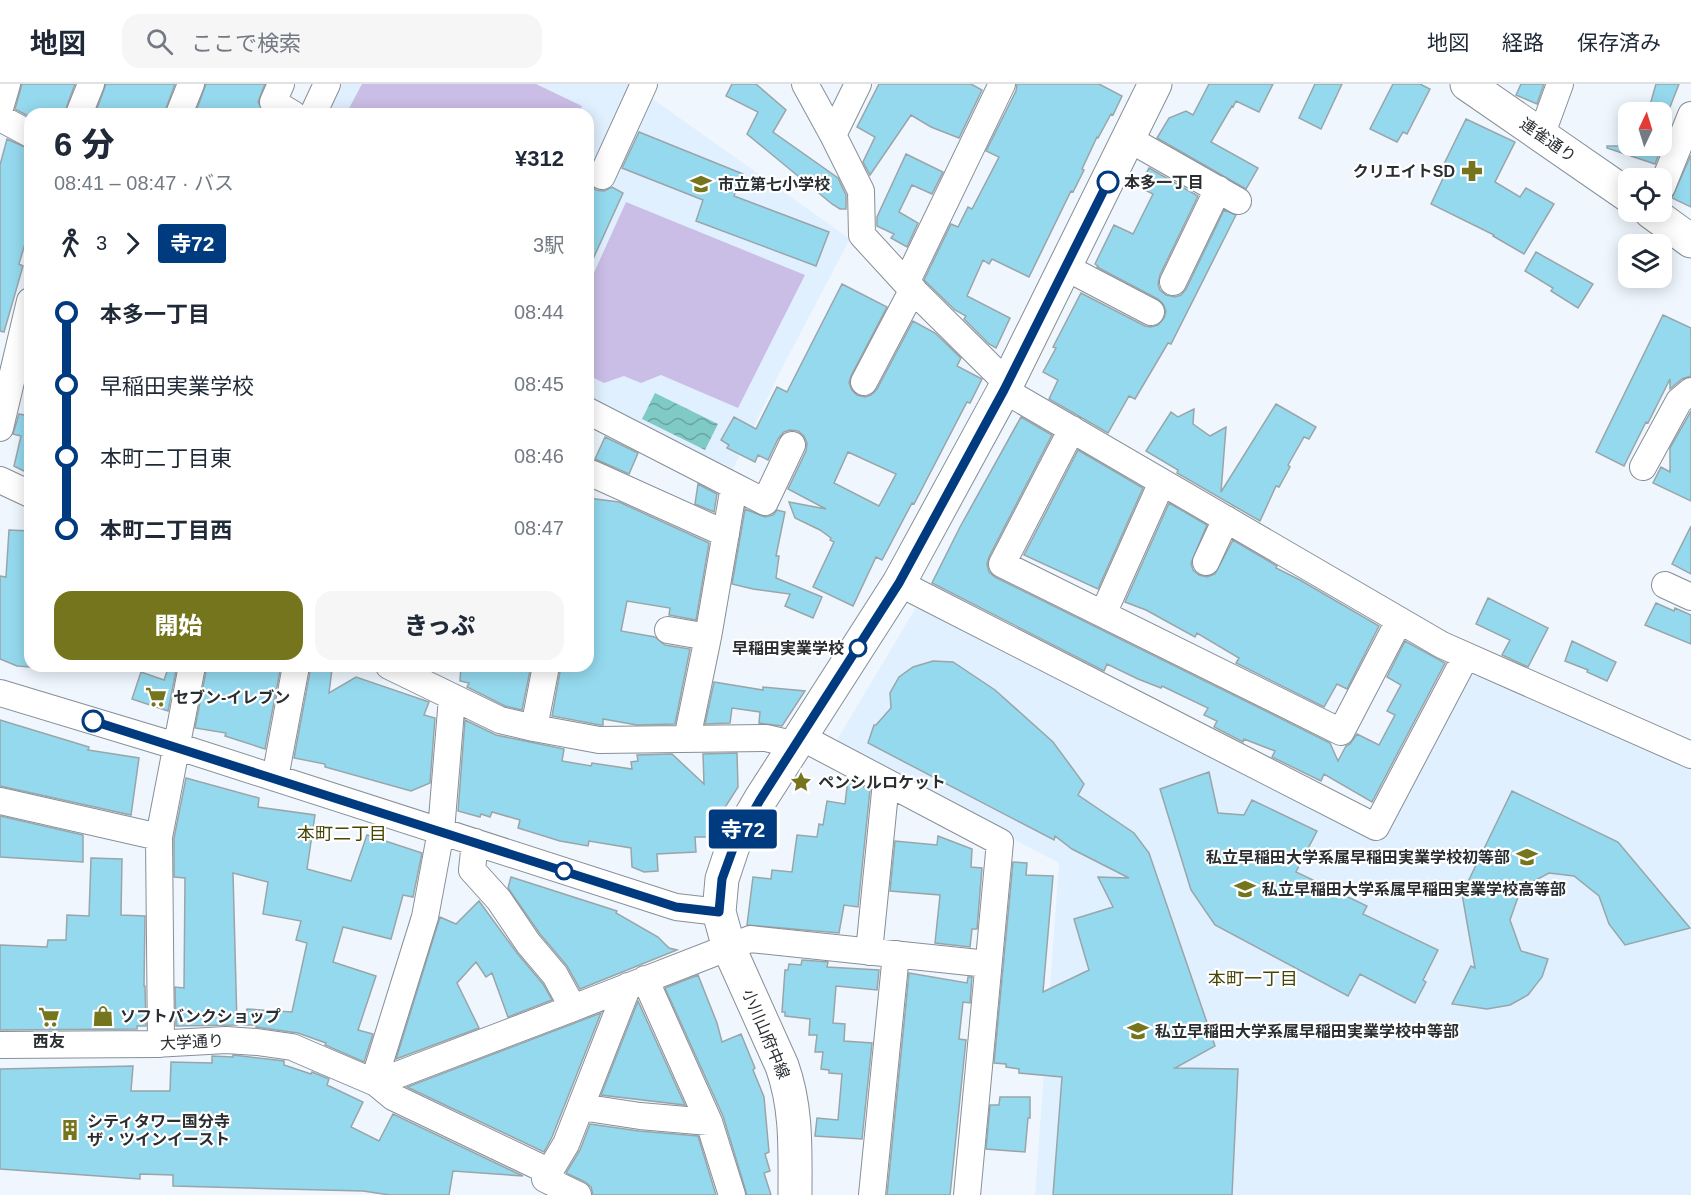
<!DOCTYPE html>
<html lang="ja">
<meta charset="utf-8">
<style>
body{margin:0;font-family:Helvetica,"Noto Sans JP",sans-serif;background:#f6f6f7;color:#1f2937;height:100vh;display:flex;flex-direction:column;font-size:22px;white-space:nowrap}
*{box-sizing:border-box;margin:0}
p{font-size:20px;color:#747a83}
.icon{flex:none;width:33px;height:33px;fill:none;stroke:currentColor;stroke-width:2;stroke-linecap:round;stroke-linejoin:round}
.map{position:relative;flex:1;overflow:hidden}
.details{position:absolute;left:24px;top:24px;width:570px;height:564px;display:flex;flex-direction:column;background:#fff;border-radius:18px;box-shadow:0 3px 15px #0003}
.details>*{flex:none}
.badge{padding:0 12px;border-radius:4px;font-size:21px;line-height:39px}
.needle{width:39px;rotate:4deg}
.tools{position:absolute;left:1618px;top:18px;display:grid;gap:12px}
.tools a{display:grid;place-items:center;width:54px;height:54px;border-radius:12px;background:#fff;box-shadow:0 3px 15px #0003;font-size:30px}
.map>.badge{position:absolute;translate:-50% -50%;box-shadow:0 0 0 3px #fff}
.legs{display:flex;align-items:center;gap:9px;height:66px;padding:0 30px;font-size:20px}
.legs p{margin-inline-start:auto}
.headline{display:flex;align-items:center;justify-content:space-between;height:102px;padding:0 30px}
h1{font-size:33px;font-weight:800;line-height:45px}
.primary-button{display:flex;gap:12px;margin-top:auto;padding:12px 30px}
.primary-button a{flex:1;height:69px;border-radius:18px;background:#74751c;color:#fff;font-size:24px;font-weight:800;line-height:69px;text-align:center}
.primary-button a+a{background:#f6f6f7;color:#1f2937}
ul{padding:0 30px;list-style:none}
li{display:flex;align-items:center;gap:21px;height:72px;font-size:22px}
li i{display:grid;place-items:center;width:9px;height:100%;margin:0 8px;background:currentColor}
li i::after{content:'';width:15px;height:15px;margin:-8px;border:4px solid;border-radius:50%;background:#fff}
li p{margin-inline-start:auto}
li:first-child i{background:linear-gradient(#0000 50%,currentColor 0)}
li:last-child i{background:linear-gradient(currentColor 50%,#0000 0)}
header{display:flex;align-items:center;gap:36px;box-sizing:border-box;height:84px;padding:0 30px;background:#fff;border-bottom:2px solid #e0e1e3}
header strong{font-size:28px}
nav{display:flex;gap:33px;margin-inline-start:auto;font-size:21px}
.search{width:420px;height:54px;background:#f6f6f7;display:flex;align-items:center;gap:15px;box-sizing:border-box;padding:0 21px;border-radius:18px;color:#747a83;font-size:22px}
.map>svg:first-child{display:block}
</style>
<header>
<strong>地図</strong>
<div class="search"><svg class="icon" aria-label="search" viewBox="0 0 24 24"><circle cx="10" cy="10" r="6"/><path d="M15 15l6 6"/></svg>ここで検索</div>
<nav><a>地図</a><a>経路</a><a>保存済み</a></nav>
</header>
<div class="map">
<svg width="1691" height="1111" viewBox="0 0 1691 1111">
<defs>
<pattern id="water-waves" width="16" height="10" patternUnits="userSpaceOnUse" patternTransform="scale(1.5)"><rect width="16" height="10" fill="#80cac6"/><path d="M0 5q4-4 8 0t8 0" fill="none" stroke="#69a4a1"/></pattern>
</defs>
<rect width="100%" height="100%" fill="#eff6fd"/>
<path fill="#e1f0fe" d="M327,0H636L643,8L850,155L782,284L732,387L588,320V30H313Z
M918,520L1378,751L1460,591L1472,588L1691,683V1111H1035L1059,779L834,661Z"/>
<path fill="#cbbee6" d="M362,0H536L582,22L578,30H346Z
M626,118L805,191L738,324L661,291L641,299L624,292L604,299L588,291V202Z"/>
<path fill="url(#water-waves)" d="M655,309L718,340L705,366L642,335Z"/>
<path fill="#95d9ee" stroke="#99a5a9" stroke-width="1.5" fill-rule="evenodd" d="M22,0H75L64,30H30V33L15,25Z
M106,0H175L164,30H95Z
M206,0H265L258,18L264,30H195Z
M732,0H756L786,26L773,48L838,94L846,111V125H840L832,120L747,50L758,28L726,12Z
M879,0H971L982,6L959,54L931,43L911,31L870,91L863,78L875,53L857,43Z
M1017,0H1099L1122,12L1113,31L1111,30L1098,54L1097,53L1082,85L1084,86L1073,108L1071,107L1029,193L992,175L989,180L983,176L967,212L1010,234L996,264L989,260L964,235L966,232L955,226L924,196L951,140L958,143L968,123L972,125L999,73L986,67L1016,7Z
M1209,0H1273L1259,28L1236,17L1233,23L1232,22L1211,58L1258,84L1246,105L1157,54L1169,34L1186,27L1193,31Z
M1315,0H1342L1321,45L1299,34Z
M1393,0H1420L1430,5L1407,50L1403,48L1397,58L1370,45Z
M1521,0H1544L1537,20L1516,11Z
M1656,0H1679L1668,28H1648Z
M1466,35L1515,58L1495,98L1520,113L1526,104L1554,120L1524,170L1493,152L1494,151L1431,120L1446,88L1441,86Z
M639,48L743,90L734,112L829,148L816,182L696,137L703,116L622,84Z
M7,55L29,65L25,79L30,80V143L19,180L23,182L4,248L0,247V81Z
M1662,57H1664L1655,80L1607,64V62H1662Z
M906,70L943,88L932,110L912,101L899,128L918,139L907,163L891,154L894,150L877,142V133Z
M1691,71V123L1672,114Z
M1149,84L1198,112L1160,191L1158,200L1160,206L1166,211L1175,213L1181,211L1186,205L1224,126L1236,131L1171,260L1168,259L1135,315L1129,312L1108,349L1049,315L1058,296L1043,288L1056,264L1053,263L1081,209L1145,242L1151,243L1158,241L1164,234L1166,227L1163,220L1158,215L1097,183L1098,182L1095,180L1114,141L1133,150L1153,110L1139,103Z
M588,96L590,101L596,106L604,107L612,103L623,109L588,186Z
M1536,168L1593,200L1578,224L1551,207L1553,204L1525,187Z
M842,200L887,223L851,292L849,299L852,306L857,311L865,313L871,311L877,305L913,237L935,249L961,274L957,282L982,295L970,319L967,318L914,420L912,419L882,476L876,473L853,522L813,503L834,458L830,456L831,454L820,446L795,434L789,418L826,425L788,405L806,367L807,359L804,352L798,347L790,346L784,348L778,355L768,376L758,371L755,378L727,364L729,361L721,356L734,333L756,345L777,303L787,308ZM848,368L896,390L879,422L834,399Z
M1663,231L1691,244V292L1682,295L1670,305V295L1648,339L1646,338L1624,382L1596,368Z
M1276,320L1316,343L1309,355L1304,353L1288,381L1290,383L1279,403L1276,402L1260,437L1177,389L1178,386L1146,367L1171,328L1178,333L1194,325L1193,340L1210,352L1226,343L1221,408Z
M1691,327V417L1653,399L1661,383L1670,388V364Z
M19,330L30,332V390L14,382L21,352L13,350Z
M1021,333L1052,351L989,473L987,480L989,488L995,493L1330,659L1338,677L1346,662L1350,660L1357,650L1379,661L1395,631L1387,627L1401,601L1387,593L1405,557L1445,579L1372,718L1324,690L1321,697L1272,673L1275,667L1244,655L1243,658L1214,643L1217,637L1204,631L1208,624L1162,602L1161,604L1138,595L1107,580L1104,587L932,499L960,443Z
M605,353L638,369L629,390L595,375Z
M1078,366L1143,404L1098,505L1024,471Z
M698,400L717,410L714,428L695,420Z
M588,414L619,418L709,459L696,536L669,531L670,524L627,517L621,547L655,553L665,561L690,565L675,640L637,641L603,635V641H600L552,632L561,582H588Z
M1169,419L1207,441L1191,479L1193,486L1199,491L1207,493L1215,490L1233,456L1277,482L1276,484L1300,496L1379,542L1347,605L1337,600L1324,623L1236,579L1239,574L1197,549L1195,553L1146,526L1125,518Z
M745,425L765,433L773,431L777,426L785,428L776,472H779L776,494L822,513L813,534L785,522L790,510L753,505L732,500Z
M1691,442V490L1672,480Z
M9,446L30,447V500L26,554L30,555V583L17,582L0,575V492L6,493Z
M1488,514L1548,544L1528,583L1502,571L1510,556L1476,540Z
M1656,519L1674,527L1675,524L1691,531V560L1645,541Z
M1572,557L1616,578L1607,597L1587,588L1588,586L1565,577Z
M933,577L953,578L995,606L1053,658L1084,700L1078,711L1134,749L1149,769L1215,962L1175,984L1238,985L1232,1111H1053L1062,993L1019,989V985L1006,983V980L994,979L1013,778L1027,779L1026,791L1053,792L1043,908L1089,886L1074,835L1113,823L1098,793L1129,794L1072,765L1055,752L1054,756L868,659L874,641H876L891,624L890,609L899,593L913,583Z
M169,582H177L168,627L132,615L141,588L164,596Z
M207,582H281L265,665L225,652L226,649L195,644Z
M311,582H322L332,585L329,609L356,593L429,618L424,631L435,634L430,699L411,707L325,683V680L294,674Z
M461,582H531L522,626L505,622L467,603L469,599L460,597Z
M714,598L763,606V603L805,607L782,642L759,639L760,628L732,624L730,639L705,640Z
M0,636L89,663L88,666L139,674L131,731L0,702Z
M465,636L496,651L564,665L562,677L591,682L592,679L632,685L631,678L638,677L637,671L672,670L704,700L703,670L737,669L738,703L706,753H695L696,768L657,770L658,787L644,788L632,783L631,764L589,757L588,762L560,757L518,744L520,736L492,728L490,733L481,730L480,733L458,727Z
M1209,688L1218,729L1244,731L1252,716L1317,747L1296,788L1367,822L1363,830L1438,866L1423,896L1426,898L1415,919L1360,890L1348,912L1215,841L1191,806L1160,705Z
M186,694L259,714L258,723L315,731L307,785L351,797L367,751L422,769L413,813L403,811L391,855L343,843L333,878L376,892L358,946L373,950L364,978L325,961L326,959L298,949L256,943V941H244L247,925L292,928L307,859L296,856L301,837L263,830L268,798L233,789L237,941L176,942L175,903L184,904L185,794L174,793V754Z
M848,695L870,706L858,823L844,821L839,849L747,841L753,793L771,795L772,786L792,788L797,751L817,753L819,740L823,741L827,717L845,720Z
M1512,707L1618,758L1690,844L1625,861L1609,840L1599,812L1574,792L1549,789L1532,798L1518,813L1510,836L1521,867L1548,875L1542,893L1528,911L1510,921L1487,925L1452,920L1471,882L1475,884L1462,810Z
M0,732L83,751V778L0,773Z
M938,752L972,765L971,783L982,784L977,845H972L970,863L935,859L940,811L890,807L895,757L937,761Z
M91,774L122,775L121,831L145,832L144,902H145L146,942H137V945L0,946V861L47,863L48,856H66L67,831L89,832Z
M511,793L617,827L616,829L658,853L669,864L677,866L580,905L567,882L540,850L508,804Z
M479,817L517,869L543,900L552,916L508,933L492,889L486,893L476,878L457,899L479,944L396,975L440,833L456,840Z
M802,876L828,878L827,883L879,886L877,906L836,902L833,939L845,940L844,957L872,959L862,1055L815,1052L817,1034L838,1036L842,990L829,989V986L821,985L823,968H815L817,951H809L810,935L785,932V928H782L785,886H788L789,880L801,881Z
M909,889L967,899L968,893H972L970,919L963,918L959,955L966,956L950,1111H887Z
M698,891L717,939L722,958L741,950L755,984L753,986L764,1013L769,1068L765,1070L770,1087L764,1089L771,1111H747L723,1032L665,904Z
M638,917L685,1021L601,1011Z
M601,929L552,1053L544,1068L407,1003Z
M233,971L284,977V981L311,990L312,988L329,995L327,1001L363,1018L351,1043L379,1057L393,1030L523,1092L453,1087L449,1111H390L363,1107L173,1102V1091L140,1090V1095L0,1085V985L133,982L131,1007H170L171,978L212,979V972L233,973Z
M1000,1013H1030V1034H1028L1025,1068L986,1065L990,1021H999Z
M590,1040L639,1047L698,1052L716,1111H593L591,1103L585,1098L566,1089L580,1066Z"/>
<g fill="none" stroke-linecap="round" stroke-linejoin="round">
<defs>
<path id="minor" d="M281,0L273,18L293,30
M805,0L833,51L861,107L862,151L906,199L1007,299
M0,24L7,0
M79,30L91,0
M179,30L191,0
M313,30L327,0
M0,34L30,50
M833,51L858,0
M1541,52L1560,0
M1129,55L1238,117
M602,92L644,0
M1662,103L1691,31
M1065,183L1151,228
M1173,198L1218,105
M906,199L1002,0
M864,298L913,205
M1004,306L1442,561L1691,671
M588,327L734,402L708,553L687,655
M0,344L30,217
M1072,345L1002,480L1341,648L1399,537
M1643,383L1679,317L1691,307
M588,392L593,390L726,450
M0,396L30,410
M734,402L765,418L792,361
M1206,478L1226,435
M899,499L1376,743L1466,572
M1665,501L1691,513
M1103,530L1162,398
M668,546L708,553
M389,582L500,636L534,644L599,656L766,654L796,661
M0,609L176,662L676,823L719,828
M534,644L546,582
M801,653L1000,758L967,1111
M275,694L296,582
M0,717L159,753
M475,758L472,786L499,816L528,859L555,891L573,924
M869,868L886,698
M645,895L709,1038L732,1111
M161,960L159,753L192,582
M0,961L154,960L226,956L257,958L292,963L376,999L393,1013L550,1088
M376,999L573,924L750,855L988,880
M376,999L377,987L425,833L441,747L452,614
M581,1023L640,1032L709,1038
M578,1111L545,1095L566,1060L628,902
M872,1111L896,870"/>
<path id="major" d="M1467,0L1629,112
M1651,128L1691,157
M795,1111C795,1066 797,1024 782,982L729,864L719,828L722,795L733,762L760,716L899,499L1004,306L1155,0"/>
</defs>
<use href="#minor" stroke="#878f97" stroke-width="28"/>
<use href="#major" stroke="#878f97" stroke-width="35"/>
<use href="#minor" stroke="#fff" stroke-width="26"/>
<use href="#major" stroke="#fff" stroke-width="33"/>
</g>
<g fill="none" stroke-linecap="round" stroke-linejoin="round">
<defs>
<path id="line-1" d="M93,637L676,823L719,828L722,795L734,762L760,716L899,499L1004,306L1108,98"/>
</defs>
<use href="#line-1" stroke="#fff" stroke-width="14"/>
<use href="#line-1" stroke="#003b80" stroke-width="9"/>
</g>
<defs>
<symbol id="pharmacy-bare" viewBox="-9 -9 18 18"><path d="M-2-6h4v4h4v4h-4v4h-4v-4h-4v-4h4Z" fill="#74751c" stroke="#fff" stroke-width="2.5" paint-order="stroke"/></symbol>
<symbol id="school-bare" viewBox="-9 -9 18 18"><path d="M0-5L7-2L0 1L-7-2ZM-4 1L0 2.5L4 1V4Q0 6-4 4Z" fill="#74751c" stroke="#fff" stroke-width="2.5" paint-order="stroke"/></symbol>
<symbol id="supermarket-bare" viewBox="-9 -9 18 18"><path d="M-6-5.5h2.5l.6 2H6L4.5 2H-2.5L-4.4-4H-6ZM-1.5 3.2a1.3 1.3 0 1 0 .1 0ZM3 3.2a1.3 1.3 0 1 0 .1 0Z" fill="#74751c" stroke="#fff" stroke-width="2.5" paint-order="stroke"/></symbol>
<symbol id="sight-bare" viewBox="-9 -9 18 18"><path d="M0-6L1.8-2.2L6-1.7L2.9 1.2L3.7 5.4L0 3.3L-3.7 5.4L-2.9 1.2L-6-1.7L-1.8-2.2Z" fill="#74751c" stroke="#fff" stroke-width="2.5" paint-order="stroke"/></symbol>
<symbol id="shop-bare" viewBox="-9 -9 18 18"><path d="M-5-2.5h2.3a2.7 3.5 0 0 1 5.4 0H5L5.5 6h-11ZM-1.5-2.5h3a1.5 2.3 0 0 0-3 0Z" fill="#74751c" stroke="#fff" stroke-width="2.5" paint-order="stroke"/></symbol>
<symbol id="building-bare" viewBox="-9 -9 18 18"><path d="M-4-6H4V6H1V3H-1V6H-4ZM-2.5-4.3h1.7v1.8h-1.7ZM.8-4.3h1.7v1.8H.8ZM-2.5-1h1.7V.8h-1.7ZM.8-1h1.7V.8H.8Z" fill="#74751c" stroke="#fff" stroke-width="2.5" paint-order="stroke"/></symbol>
</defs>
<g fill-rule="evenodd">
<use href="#pharmacy-bare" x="1457" y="72" width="30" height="30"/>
<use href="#school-bare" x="686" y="85" width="30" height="30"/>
<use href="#supermarket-bare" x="141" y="598" width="30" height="30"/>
<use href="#sight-bare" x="786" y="683" width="30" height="30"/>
<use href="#school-bare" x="1512" y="758" width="30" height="30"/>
<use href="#school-bare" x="1230" y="790" width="30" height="30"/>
<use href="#shop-bare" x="88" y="917" width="30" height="30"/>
<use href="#supermarket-bare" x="34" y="918" width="30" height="30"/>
<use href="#school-bare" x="1123" y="932" width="30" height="30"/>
<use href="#building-bare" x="55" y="1031" width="30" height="30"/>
</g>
<g fill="#fff" stroke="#003b80" stroke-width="3">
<circle cx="1108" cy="98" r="10"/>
<circle cx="858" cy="564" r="8"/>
<circle cx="93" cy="637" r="10"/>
<circle cx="564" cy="787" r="8"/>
</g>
<g text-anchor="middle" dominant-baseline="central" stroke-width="4.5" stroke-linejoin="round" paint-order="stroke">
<g font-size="16" fill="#2a2e31" stroke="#fff">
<text transform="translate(1548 56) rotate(35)">連雀通り</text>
<text transform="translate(766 950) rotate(67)">小川山府中線</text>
<text transform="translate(192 958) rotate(-3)">大学通り</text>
</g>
<g font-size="16" font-weight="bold" fill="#2a2e31" stroke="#fff" text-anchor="start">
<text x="1455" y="87" text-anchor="end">クリエイトSD</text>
<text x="718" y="100">市立第七小学校</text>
<text x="173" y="613">セブン-イレブン</text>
<text x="818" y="698">ペンシルロケット</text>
<text x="1510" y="773" text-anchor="end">私立早稲田大学系属早稲田実業学校初等部</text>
<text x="1262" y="805">私立早稲田大学系属早稲田実業学校高等部</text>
<text x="120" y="932">ソフトバンクショップ</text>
<text x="1155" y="947">私立早稲田大学系属早稲田実業学校中等部</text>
<text x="49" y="957" text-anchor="middle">西友</text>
<text x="87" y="1037">シティタワー国分寺<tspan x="87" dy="18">ザ・ツインイースト</tspan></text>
</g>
<g font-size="16" font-weight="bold" fill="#2a2e31" stroke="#fff" text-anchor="start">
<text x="1124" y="98">本多一丁目</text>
<text x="844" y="564" text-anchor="end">早稲田実業学校</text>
</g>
<g font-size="18" fill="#464606" stroke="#fff">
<text x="342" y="750">本町二丁目</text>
<text x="1253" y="895">本町一丁目</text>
</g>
</g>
</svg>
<div class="tools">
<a><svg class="needle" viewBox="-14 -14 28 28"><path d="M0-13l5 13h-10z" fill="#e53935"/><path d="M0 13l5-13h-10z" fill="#747a83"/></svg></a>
<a><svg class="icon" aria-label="locate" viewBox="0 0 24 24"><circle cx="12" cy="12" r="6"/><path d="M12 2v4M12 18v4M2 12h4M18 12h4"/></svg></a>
<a><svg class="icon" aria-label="layers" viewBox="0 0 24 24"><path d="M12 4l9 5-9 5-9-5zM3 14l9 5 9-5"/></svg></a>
</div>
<b class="badge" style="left:743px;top:745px;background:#003b80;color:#fff">寺72</b>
<section class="details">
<div class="headline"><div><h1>6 分</h1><p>08:41 – 08:47 · バス</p></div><b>¥312</b></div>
<div class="legs"><svg class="icon" aria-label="walk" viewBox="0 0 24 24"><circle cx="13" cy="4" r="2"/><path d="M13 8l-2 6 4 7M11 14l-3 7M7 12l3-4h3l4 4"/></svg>3<svg class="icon" aria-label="forward" viewBox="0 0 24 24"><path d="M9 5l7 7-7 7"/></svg><b class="badge" style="background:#003b80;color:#fff">寺72</b><p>3駅</p></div>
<ul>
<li><i style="color:#003b80"></i><b>本多一丁目</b><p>08:44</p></li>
<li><i style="color:#003b80"></i><span>早稲田実業学校</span><p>08:45</p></li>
<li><i style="color:#003b80"></i><span>本町二丁目東</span><p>08:46</p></li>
<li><i style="color:#003b80"></i><b>本町二丁目西</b><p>08:47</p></li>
</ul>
<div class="primary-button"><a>開始</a><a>きっぷ</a></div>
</section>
</div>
